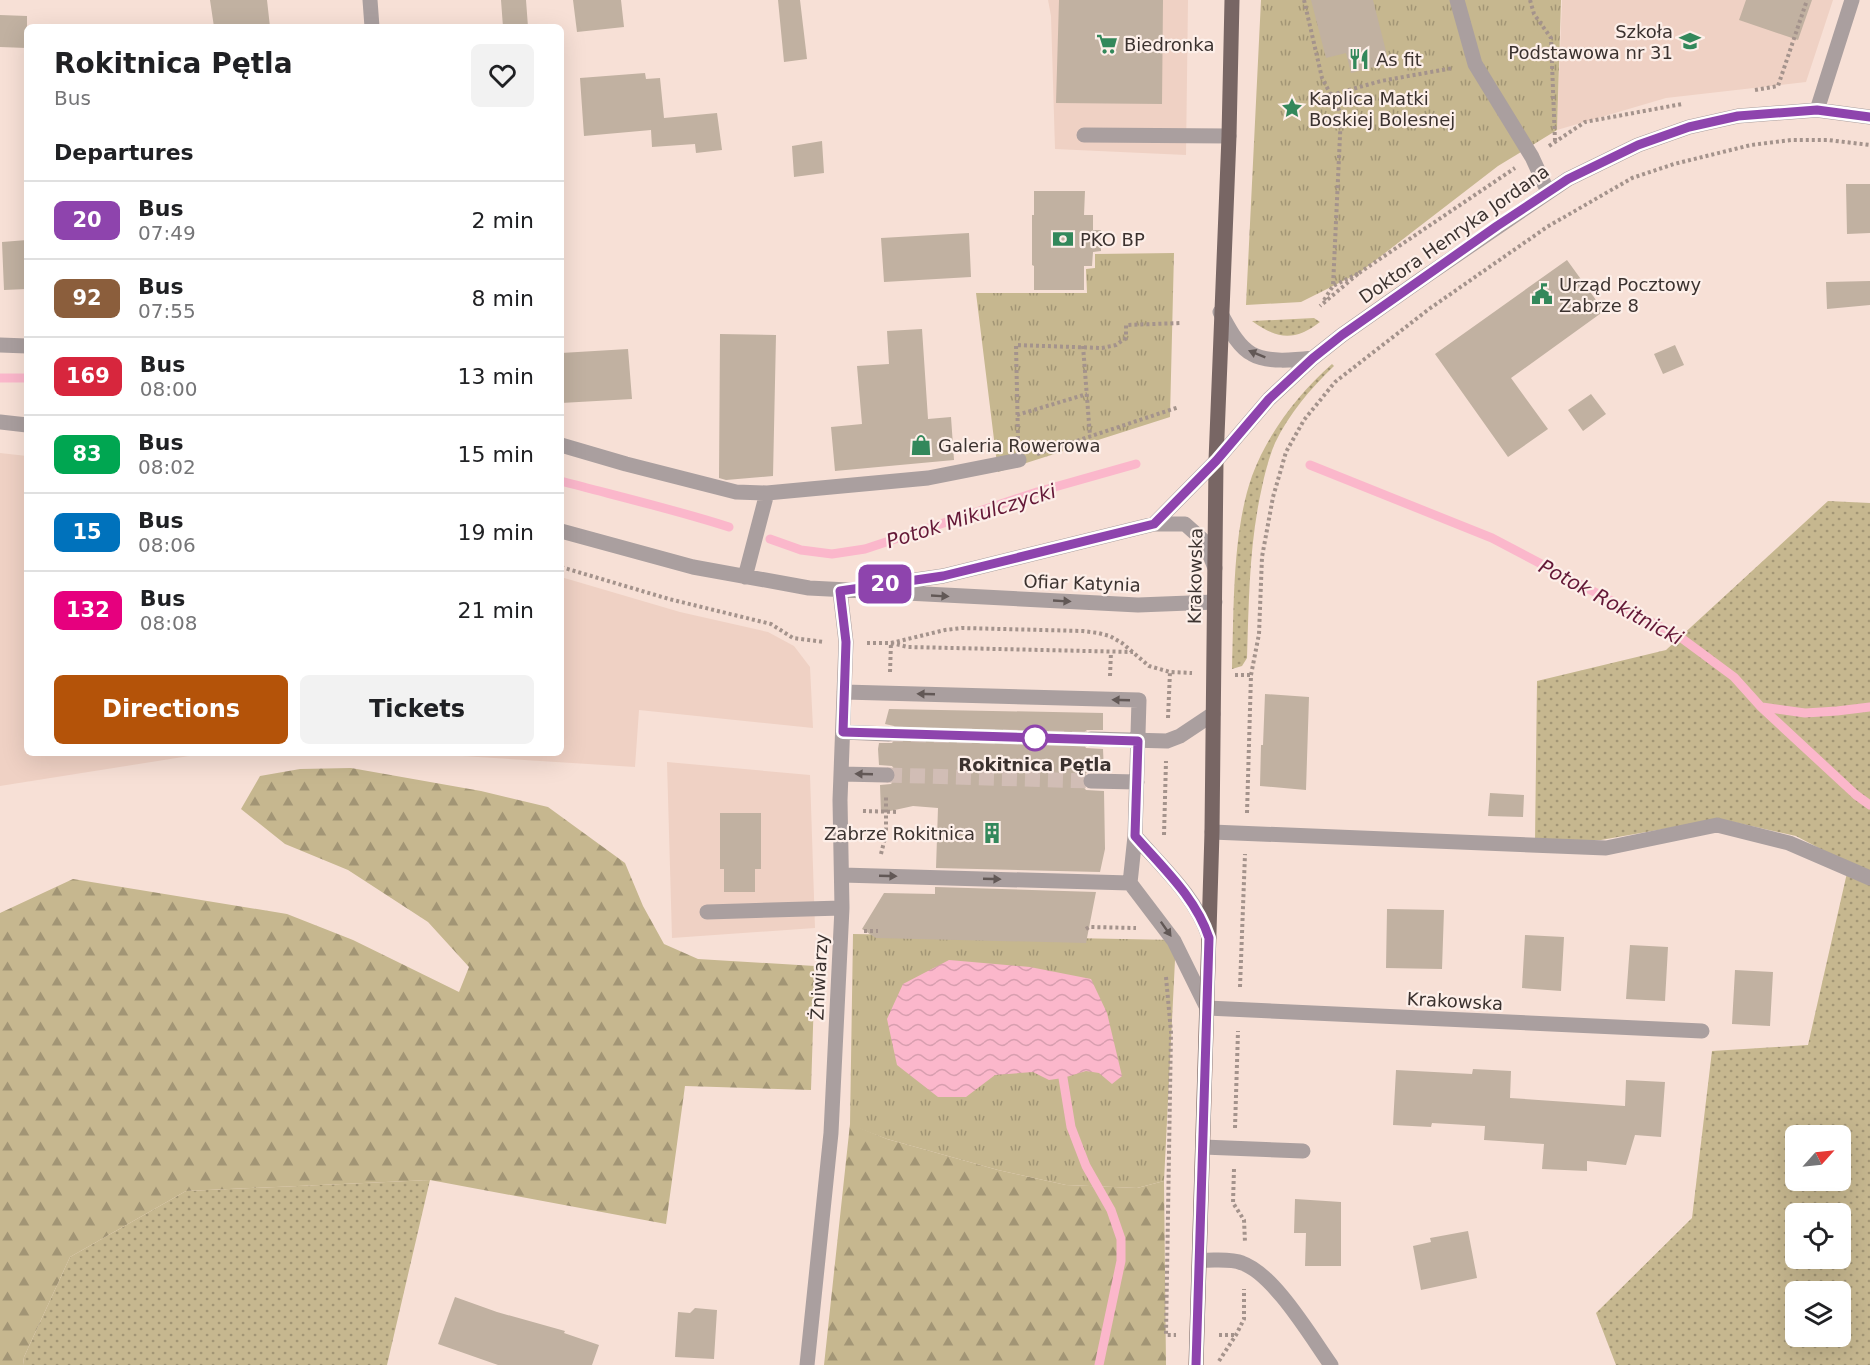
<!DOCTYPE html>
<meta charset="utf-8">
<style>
body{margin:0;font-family:"DejaVu Sans",sans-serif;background:#f2f2f2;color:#202124;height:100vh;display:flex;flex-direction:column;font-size:22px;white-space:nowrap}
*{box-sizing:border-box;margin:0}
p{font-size:20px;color:#757577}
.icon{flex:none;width:33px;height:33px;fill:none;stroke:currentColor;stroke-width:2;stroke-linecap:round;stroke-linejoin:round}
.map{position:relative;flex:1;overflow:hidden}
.details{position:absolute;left:24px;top:24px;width:540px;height:732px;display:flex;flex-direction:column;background:#fff;border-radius:9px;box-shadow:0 6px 24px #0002}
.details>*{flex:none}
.badge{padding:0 12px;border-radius:9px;font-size:21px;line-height:39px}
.needle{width:39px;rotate:63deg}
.buttons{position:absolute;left:1785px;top:1125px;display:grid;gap:12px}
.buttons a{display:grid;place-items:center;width:66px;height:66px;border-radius:9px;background:#fff;box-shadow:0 6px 24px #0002;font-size:30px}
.map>.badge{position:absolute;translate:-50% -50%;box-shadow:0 0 0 3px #fff}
h2{padding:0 30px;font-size:22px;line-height:54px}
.round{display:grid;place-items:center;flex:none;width:63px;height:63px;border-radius:9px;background:#f2f2f2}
.summary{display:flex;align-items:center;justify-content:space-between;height:102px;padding:0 30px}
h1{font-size:28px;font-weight:700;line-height:45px}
.button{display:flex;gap:12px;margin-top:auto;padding:12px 30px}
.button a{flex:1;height:69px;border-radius:9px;background:#b45309;color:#fff;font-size:24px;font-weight:700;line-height:69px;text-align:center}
.button a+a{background:#f2f2f2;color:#202124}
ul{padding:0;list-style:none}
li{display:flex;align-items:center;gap:18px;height:78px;padding:0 30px;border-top:2px solid #e0e0e0}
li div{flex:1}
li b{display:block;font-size:22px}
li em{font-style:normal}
li .badge{min-width:66px;font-weight:700;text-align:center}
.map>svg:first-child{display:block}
</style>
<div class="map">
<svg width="1870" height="1365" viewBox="0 0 1870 1365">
<defs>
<pattern id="grass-dots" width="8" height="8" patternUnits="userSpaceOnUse" patternTransform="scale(1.5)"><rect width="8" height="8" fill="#c6b78f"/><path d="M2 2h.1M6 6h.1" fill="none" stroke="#a29575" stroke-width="1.8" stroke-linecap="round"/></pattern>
<pattern id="forest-firs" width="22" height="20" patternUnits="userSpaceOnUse" patternTransform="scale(1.5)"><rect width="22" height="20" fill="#c6b78f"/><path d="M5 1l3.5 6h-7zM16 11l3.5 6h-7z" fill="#a29575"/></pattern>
<pattern id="park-tufts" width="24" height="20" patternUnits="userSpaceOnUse" patternTransform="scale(1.5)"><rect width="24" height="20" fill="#c6b78f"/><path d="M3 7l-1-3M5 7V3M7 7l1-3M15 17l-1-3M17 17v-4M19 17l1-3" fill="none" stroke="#a29575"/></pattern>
<pattern id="water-waves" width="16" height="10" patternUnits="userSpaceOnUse" patternTransform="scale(1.5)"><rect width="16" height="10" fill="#fbb7cb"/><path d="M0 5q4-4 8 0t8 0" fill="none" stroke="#d89eaf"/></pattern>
</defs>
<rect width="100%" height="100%" fill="#f7e0d6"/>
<path fill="#efd1c4" d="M1048,0H1188L1186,155L1055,149L1051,16Z
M1562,0H1833L1806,82L1666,98L1557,130Z
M0,453L27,456V753H208L0,786Z
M561,577L680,612L768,632L794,646L810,667L813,728L639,710L635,767L415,753H561Z
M667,762L810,775L815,928L672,938Z"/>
<path fill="url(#grass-dots)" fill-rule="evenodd" d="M1314,318L1320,322C1294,342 1277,339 1252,321Z
M1332,364L1334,366C1310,389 1289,414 1275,443C1269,457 1265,473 1262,487C1249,544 1249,600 1247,658L1242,666L1232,669C1234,609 1232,533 1252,476C1268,433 1298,394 1332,364Z
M1828,501L1870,503V1365H1616L1596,1313L1692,1218L1712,1051L1808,1045L1849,864L1796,836L1720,819L1601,840L1535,841L1537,681L1666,650ZM1796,1136H1840V1180H1796ZM1796,1214H1840V1258H1796ZM1796,1292H1840V1336H1796Z
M430,1180L387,1365H23L24,1357L70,1257L186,1191Z"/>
<path fill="url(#forest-firs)" d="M351,768L481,791L548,807L625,863L643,906L664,944L698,959L815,966L811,1090L685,1086L666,1224L430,1180L186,1191L70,1257L24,1357L23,1365H0V913L73,879L287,914L353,940L459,992L469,967L428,922L348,870L285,844L241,809L260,776L300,769Z
M850,1124L887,1139L998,1170L1066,1185L1137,1188L1164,1181L1166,1365H824Z"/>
<path fill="url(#park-tufts)" d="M1261,0H1561L1557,130L1498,166L1359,273L1301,302L1246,305Z
M1174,253L1170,417L998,472L976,293H1087L1086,269L1095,268V254Z
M853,934L1176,940L1164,1181L1137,1188L1066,1185L998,1170L887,1139L850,1125Z"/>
<path fill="url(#water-waves)" d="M949,960L1030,967L1091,979L1107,1013L1122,1076L1112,1084L1099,1073L1086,1071L1063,1078L1049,1080L1033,1072L995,1075L966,1097H938L897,1065L887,1019L903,984Z"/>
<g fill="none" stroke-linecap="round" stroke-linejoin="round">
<path stroke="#fbb7cb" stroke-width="9" d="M0,378H27
M1310,465L1492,538L1680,637L1734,677L1761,707L1856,795L1870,805
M561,481C617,496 673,509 729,527
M770,539L801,550L832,554L865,549L1037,492L1136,464
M1762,707L1805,713L1837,711L1870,707
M1063,1078L1071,1127L1086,1166L1111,1210L1121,1239V1261L1099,1365"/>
</g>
<path fill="#c1b1a1" d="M210,0H267L270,27H214Z
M501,0H526L528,27H503Z
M573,0H621L624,27L577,32Z
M778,0H800L807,59L784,62Z
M1059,0H1163L1162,104L1056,103Z
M1311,0H1373L1389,63L1351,73L1346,53L1326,58Z
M1746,0H1812L1798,40L1739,20Z
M0,15L27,16V48L0,47Z
M645,73L646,79L660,78L664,118L717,113L722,150L696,153L695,144L652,147L651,130L584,136L580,78Z
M822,141L824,173L794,177L792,146Z
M1846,184H1870V233L1847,234Z
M1034,191H1085L1084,215H1093V230H1101V251L1093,252L1092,266H1084V290H1034V266L1032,265V215H1034Z
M969,233L971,277L884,282L881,238Z
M27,240V289L4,290L2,242Z
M1567,260L1604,311L1511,378L1548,429L1508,457L1435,354Z
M1870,281V305L1827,309L1826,282Z
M922,329L928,419L951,417L954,460L835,471L831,427L862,424L857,366L889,364L887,331Z
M720,334L776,335L773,476L726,480L719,478Z
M1675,345L1684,365L1663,374L1654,354Z
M628,349L632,399L561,403V353Z
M1591,394L1606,414L1583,431L1568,410Z
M1265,694L1309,697L1306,790L1260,786L1261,745H1263Z
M889,709L1103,713V730H1087L1082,734L1081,739L1086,748L1103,749L1104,772H1087L1081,780L1082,785L1086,790L1104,791L1105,849L1100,872L936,868L938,808L913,806L881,813L880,785L891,784L897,776L895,770L892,766L879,765L878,749L879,743H892L898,735L894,726L885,724Z
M1490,793L1524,795L1523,817L1488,816Z
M720,813H761V869H755V892H724V869H720Z
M935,887L1096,892L1086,943L876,938L862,929L884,893L935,894Z
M1387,909L1444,910L1442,969L1386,968Z
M1525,935L1564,937L1561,991L1522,988Z
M1630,945L1668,947L1665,1001L1626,999Z
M1735,970L1773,972L1770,1026L1732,1024Z
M1473,1069L1511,1071L1510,1098L1625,1106L1626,1080L1665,1082L1661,1137L1635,1135L1626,1165L1587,1161V1171L1542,1169L1544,1144L1484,1140L1485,1126L1432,1123L1431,1127L1393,1125L1396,1070L1472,1074Z
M1295,1199L1341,1202V1266H1305L1306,1233H1294Z
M1468,1231L1477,1278L1421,1290L1413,1246L1431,1242L1430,1238Z
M455,1297L497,1312L565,1331L564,1333L599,1345L592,1365H498L438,1344Z
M695,1308L717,1310L714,1359L675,1357L678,1312L690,1313Z"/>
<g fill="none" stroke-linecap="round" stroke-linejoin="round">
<path stroke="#d1bdb5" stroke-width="15" stroke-dasharray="15 8" stroke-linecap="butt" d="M888,734L1091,739
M887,775L1091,781"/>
<path stroke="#a4938c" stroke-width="4" stroke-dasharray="3 3" stroke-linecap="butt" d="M1304,0L1322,78L1341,114L1333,286L1359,273L1320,306
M1530,0L1534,14L1551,38L1555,141
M1755,90L1778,86L1807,0
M1331,95L1381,81L1453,68
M1549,146L1585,122L1682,104
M1359,273L1515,168
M1324,300L1333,286
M1083,346L1090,436
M1017,415L1087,394
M1018,439L1016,345L1102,348L1116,345L1126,338V325L1181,323
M1037,454L1179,407
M561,567L669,599L771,624L793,638L824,642
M867,643H891L908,647L1133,652
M891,643L945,630L962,628L1083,631L1098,633L1110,636L1122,643L1149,666L1170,672L1192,673
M890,672L891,643
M1235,675H1251
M1110,676L1111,652
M1168,718L1170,672
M863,811L899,812
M1247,813L1251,675L1259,634L1262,557L1273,497L1286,452L1304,420L1335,382L1429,309L1547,227L1632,178L1674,164L1751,145L1791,140H1828L1870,145
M1164,835L1166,761
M881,854L886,834V796
M1086,929L1089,927L1136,928
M864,931H878
M1166,977L1171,1032L1166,1335H1176
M1240,987L1245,854
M1235,1128L1238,1031
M1234,1169L1233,1203L1244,1220L1245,1242
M1219,1335H1236
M1219,1361L1236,1335L1244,1319V1289"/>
<path stroke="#aa9f9f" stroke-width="15" d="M370,0L372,27
M1457,0L1475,64L1532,157L1548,192
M1817,110L1852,0
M1084,135L1229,136
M1220,312C1228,326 1237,346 1252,354C1267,363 1295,360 1313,358
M0,345L27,346
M0,422L27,425
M561,445L626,464L736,492L767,493L928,478L1019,460
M1154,524L1216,461L1269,399L1313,358L1342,335L1423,278L1568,179L1638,145L1689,127L1738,116L1817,110L1870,117
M561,531L693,567L809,588L1138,605L1215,602
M745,577L767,493
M874,586L943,576L1154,524H1185L1204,541L1215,568
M844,692L1139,700L1135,836L1130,883L1174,941L1207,1008L1702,1031
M843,732L888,734
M1091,739L1167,741L1180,736L1213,714
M841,774L887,775
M1091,781L1137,782
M1212,832L1606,848L1717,825L1789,843L1870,878
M1135,836C1162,867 1196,897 1209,937
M842,875L1130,883
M707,912L842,908
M1203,1147L1303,1151
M1200,1260C1213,1261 1230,1258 1242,1263C1274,1274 1311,1337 1331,1365
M807,1365L831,1133L842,908L840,800L846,642L840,591"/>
<path stroke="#786664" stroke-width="15" d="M1196,1365L1212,832L1216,461L1229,136L1232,0"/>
</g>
<defs><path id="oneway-solid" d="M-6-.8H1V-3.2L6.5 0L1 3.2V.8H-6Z" transform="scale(1.5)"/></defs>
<g fill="#625856">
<use href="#oneway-solid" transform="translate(1257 354) rotate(-158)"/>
<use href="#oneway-solid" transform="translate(940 596) rotate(3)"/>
<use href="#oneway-solid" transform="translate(1062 601) rotate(3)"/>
<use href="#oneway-solid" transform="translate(926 694) rotate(-178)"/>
<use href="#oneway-solid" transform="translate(1121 700) rotate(-178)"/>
<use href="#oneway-solid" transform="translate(864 774) rotate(-178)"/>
<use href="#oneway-solid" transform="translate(888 876) rotate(2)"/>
<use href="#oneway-solid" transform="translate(992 879) rotate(2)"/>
<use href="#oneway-solid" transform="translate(1166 929) rotate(55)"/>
</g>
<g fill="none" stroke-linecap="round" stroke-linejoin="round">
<defs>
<path id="line" d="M1196,1365L1209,938C1196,898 1163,868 1135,836L1138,741L843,732L846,642L840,591L943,576L1154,524L1216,461L1269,399L1313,358L1342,335L1497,226L1568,179L1638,145L1689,127L1738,116L1817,110L1870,117"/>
</defs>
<use href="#line" stroke="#fff" stroke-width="14"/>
<use href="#line" stroke="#8e44ad" stroke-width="9"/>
</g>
<defs>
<symbol id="school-bare" viewBox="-9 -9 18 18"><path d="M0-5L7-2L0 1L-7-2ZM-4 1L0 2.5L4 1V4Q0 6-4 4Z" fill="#33885b" stroke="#fdefe9" stroke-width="2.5" paint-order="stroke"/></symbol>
<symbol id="supermarket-bare" viewBox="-9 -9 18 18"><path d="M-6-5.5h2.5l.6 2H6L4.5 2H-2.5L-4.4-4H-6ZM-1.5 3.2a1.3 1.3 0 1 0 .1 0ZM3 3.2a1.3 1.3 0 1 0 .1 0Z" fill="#33885b" stroke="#fdefe9" stroke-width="2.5" paint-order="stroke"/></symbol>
<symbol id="restaurant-bare" viewBox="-9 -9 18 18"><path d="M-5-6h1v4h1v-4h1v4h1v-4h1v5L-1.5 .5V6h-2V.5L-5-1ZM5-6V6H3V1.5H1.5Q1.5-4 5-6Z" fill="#33885b" stroke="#fdefe9" stroke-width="2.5" paint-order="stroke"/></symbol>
<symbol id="sight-bare" viewBox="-9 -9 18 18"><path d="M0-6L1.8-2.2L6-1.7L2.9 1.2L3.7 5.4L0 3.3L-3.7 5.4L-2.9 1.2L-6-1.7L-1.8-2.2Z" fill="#33885b" stroke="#fdefe9" stroke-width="2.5" paint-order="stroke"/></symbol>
<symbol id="bank-bare" viewBox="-9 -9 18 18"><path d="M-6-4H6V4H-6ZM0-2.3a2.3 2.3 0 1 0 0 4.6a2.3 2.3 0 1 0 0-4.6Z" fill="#33885b" stroke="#fdefe9" stroke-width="2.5" paint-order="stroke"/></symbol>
<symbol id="civic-bare" viewBox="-9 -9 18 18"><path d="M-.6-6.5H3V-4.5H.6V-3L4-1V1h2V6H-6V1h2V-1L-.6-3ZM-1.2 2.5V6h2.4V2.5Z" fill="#33885b" stroke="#fdefe9" stroke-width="2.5" paint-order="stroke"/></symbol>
<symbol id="shop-bare" viewBox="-9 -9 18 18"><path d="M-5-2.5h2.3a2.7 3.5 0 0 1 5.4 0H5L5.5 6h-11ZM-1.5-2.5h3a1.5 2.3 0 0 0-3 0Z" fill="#33885b" stroke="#fdefe9" stroke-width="2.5" paint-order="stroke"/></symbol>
<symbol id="building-bare" viewBox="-9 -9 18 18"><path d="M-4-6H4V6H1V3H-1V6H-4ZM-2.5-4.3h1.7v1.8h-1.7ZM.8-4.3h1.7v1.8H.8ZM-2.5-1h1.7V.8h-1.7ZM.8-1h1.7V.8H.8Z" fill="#33885b" stroke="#fdefe9" stroke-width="2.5" paint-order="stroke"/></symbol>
</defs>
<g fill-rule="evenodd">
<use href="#school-bare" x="1675" y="26" width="30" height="30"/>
<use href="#supermarket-bare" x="1092" y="29" width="30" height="30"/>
<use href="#restaurant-bare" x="1344" y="44" width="30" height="30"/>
<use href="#sight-bare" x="1277" y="93" width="30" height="30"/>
<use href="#bank-bare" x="1048" y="224" width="30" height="30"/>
<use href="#civic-bare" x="1527" y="279" width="30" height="30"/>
<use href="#shop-bare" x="906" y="430" width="30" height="30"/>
<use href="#building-bare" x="977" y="818" width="30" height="30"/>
</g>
<circle fill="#fff" stroke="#8e44ad" stroke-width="3" cx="1035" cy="738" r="12"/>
<g text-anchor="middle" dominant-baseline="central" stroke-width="4.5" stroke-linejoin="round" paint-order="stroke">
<g font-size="18" fill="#3b322f" stroke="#fdefe9" text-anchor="start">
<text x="1673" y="31" text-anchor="end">Szkoła<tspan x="1673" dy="21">Podstawowa nr 31</tspan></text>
<text x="1124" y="44">Biedronka</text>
<text x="1376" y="59">As fit</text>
<text x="1309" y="98">Kaplica Matki<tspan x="1309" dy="21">Boskiej Bolesnej</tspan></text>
<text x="1080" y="239">PKO BP</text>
<text x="1559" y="284">Urząd Pocztowy<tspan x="1559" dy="21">Zabrze 8</tspan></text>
<text x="938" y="445">Galeria Rowerowa</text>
<text x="975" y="833" text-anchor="end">Zabrze Rokitnica</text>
</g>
<g font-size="18" fill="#3b322f" stroke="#fdefe9">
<text transform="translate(1454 234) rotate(-35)">Doktora Henryka Jordana</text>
<text transform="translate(1195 576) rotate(-89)">Krakowska</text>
<text transform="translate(1082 583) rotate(2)">Ofiar Katynia</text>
<text transform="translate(819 977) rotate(-87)">Żniwiarzy</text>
<text transform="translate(1455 1001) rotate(3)">Krakowska</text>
</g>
<g font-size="18" font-weight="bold" fill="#3b322f" stroke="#fdefe9">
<text x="1035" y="764">Rokitnica Pętla</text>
</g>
<g font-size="20" font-style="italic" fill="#641837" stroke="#fdefe9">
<text transform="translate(971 516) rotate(-17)">Potok Mikulczycki</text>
<text transform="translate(1611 602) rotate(28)">Potok Rokitnicki</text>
</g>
</g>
</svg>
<div class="buttons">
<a><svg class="needle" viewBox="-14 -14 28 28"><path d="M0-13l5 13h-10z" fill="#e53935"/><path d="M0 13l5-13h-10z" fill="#757577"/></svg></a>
<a><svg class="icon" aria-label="locate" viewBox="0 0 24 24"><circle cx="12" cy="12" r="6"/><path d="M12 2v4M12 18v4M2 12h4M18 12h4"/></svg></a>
<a><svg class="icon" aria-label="layers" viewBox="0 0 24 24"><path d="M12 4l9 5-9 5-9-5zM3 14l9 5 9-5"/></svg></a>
</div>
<b class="badge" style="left:885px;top:584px;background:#8e44ad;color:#fff">20</b>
<section class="details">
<div class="summary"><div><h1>Rokitnica Pętla</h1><p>Bus</p></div><a class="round"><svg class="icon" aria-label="heart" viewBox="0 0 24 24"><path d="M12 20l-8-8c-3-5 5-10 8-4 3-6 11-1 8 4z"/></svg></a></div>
<h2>Departures</h2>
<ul>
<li><span class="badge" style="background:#8e44ad;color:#fff">20</span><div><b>Bus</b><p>07:49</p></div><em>2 min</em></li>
<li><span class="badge" style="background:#8b5e3c;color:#fff">92</span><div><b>Bus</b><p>07:55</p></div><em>8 min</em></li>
<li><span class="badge" style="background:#d7263d;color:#fff">169</span><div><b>Bus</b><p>08:00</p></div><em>13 min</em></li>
<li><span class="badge" style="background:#00a651;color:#fff">83</span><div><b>Bus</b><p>08:02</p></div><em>15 min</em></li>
<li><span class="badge" style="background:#0072bc;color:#fff">15</span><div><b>Bus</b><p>08:06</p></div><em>19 min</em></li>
<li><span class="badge" style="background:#e6007e;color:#fff">132</span><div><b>Bus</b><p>08:08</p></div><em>21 min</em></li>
</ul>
<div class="button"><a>Directions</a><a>Tickets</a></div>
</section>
</div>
